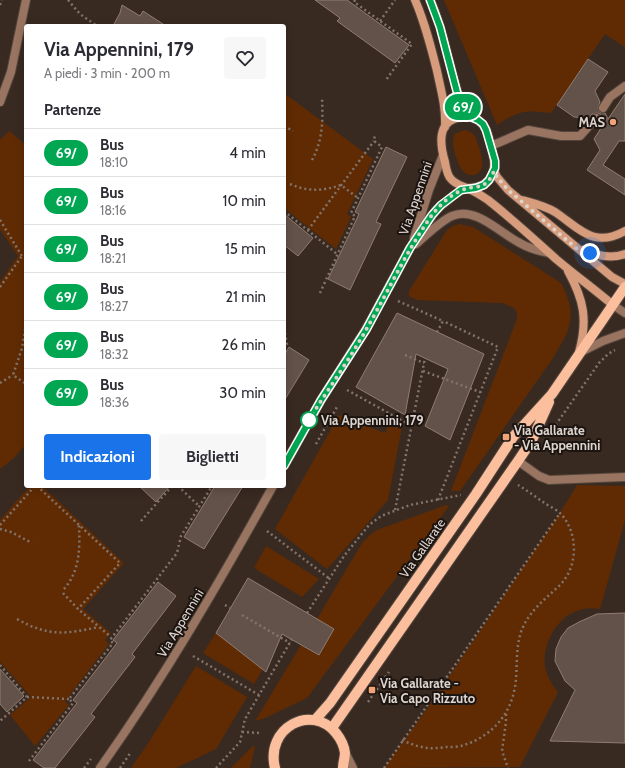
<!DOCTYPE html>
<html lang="it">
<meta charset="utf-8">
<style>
body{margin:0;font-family:Cabin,sans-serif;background:#f7f7f7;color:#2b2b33;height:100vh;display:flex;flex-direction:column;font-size:15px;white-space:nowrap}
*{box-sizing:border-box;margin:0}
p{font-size:13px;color:#7c7c81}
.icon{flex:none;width:22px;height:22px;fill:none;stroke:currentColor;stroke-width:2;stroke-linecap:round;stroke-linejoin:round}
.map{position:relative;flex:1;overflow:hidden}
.panel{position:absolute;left:24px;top:24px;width:262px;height:464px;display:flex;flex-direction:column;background:#fff;border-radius:4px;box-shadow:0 2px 10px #0003}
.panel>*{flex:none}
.badge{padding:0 8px;border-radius:13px;font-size:14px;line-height:26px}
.you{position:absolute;width:20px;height:20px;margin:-10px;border:3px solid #fff;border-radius:50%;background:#1a73e8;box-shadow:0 0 0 6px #1a73e833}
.map>.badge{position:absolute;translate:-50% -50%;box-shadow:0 0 0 2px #fff}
h2{padding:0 20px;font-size:15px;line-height:36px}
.round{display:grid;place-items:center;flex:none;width:42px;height:42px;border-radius:4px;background:#f7f7f7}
.overview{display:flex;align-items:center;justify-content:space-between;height:68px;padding:0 20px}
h1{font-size:19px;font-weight:800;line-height:30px}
.primary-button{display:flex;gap:8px;margin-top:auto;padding:8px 20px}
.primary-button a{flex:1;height:46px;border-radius:4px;background:#1a73e8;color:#fff;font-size:16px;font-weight:800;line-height:46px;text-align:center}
.primary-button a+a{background:#f7f7f7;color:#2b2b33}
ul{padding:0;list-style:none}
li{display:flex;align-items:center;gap:12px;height:48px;padding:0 20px;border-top:1px solid #e1e1e2}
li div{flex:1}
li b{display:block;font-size:15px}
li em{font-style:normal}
li .badge{min-width:44px;font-weight:700;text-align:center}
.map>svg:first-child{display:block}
</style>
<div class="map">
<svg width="625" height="768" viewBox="0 0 625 768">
<rect width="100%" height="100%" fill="#392a21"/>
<path fill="#602b03" d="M444,0H625V47L605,34L551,113C524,110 520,110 497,125Z
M284,93L373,159L347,214L351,217L336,249L284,208Z
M465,130C474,132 476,137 478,145C481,154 488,171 474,175C471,175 468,175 465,173C459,169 453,149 453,142C453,138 454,136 456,133Z
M9,131L26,145V444L14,458L0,469V282L18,256L0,229V140Z
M459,224L473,227L561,283C578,316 571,328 553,358L460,491H451L517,319V313L514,308L502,303L417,300L409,296V291L447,230L453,226Z
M339,415L385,433L390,421L402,426L388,500L327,569L275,529Z
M577,485L625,486V520L600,609C594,608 585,608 579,610C556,617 542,645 545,667C547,677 552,684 558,692L520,767L384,768L429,706L560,513Z
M30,486H42L124,563L83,609L111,633L105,640L109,644L65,701L69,705L35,746L10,715L31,697L0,662V520Z
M446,505L449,506L307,698L265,718L255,721L301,645L319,655L334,629L317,619L362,543L369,536L377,530Z
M266,546L319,579L302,597L254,568Z
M216,633L263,669L254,684L203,653Z
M196,666L247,697L216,749L176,768H131L149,742Z
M253,746L255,747L250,768H231Z"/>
<path fill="#635249" stroke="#8f7c72" d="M315,0H347L409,45L395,63L337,21L340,18Z
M122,5L140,16L143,11L166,26H113L120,13Z
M588,59L608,72L595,91L600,102L598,108L600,112L605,113L608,119L625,94V141H619L603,165L625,179V195L587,170L600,150L594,139L607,119H601L600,114L597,113L592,114L589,118L574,117L557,105Z
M386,147L407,157L376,222L381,224L350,290L328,279L359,214L355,212Z
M284,214L313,238L298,256L284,245Z
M397,313L484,354L450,440L425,426L448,369L416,354L405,415L356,387Z
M289,347L309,360L284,401V356Z
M139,486H170L156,502Z
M215,486H243L204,549L184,537Z
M248,578L334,629L319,655L282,634L266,672L216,633Z
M158,582L176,596L132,654L135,657L91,714L95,717L84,731L55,768H44L33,760L77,703L73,700L117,643L113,640Z
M625,613V743L550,741L575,690L565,681L555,661L556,649L561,637L568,628L579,622L597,614Z
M0,669L24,696L7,712L0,704Z"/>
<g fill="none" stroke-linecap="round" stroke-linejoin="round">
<defs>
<path id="lane" d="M603,108L610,97L625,86
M491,146L528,130L561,136H580L596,118
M518,461L539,476L549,480L625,477"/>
<path id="street" d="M0,102L11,72L26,0
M414,238L429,190L443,155
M416,244C425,236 442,220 452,216C475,206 499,232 518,242C528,248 538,251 549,253
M613,305L625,313
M581,352L603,341L625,333
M284,466L321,400L366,329L410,248L436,210L454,195L461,190L468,188
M345,752L353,768
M100,768C164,678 219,583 273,486"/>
<path id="secondary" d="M415,0C425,23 431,47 437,71C441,90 446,107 445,127
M430,0C441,22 445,48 452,72C456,88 460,104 471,117
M494,171L497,177L508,190L612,277L625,284
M468,188C498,187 497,164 490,142C488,134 486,126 479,121C475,117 468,116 462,117C436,120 440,145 445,162C446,168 447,175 451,179C456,185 463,186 469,189C476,192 482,196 488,200C511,218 534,239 556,259C575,275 594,289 613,305
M522,200C533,203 545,206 555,212C579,228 593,249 625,231
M583,250C597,256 611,259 625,254
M568,271C584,300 588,320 579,352"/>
<path id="primary" d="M315,720L330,703L476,494L513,437L552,394L625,287
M332,728L518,461L532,440L549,402
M275,768C265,728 311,703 336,733C340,738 344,745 345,753C345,757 343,763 343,768"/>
</defs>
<use href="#lane" stroke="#53453d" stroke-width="10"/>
<use href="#street" stroke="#53453d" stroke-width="10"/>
<use href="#secondary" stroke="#53453d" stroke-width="10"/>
<use href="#primary" stroke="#53453d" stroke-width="12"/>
<path stroke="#81746d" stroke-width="2.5" stroke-dasharray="2 3" stroke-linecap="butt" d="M68,0L80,14L97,26
M355,0L354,2L412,44L386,80
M0,5L2,0
M380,21L395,0
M284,126L293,131
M312,160C323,140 323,120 322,98
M290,184C308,192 323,191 341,185L358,198
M284,211L337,254
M0,220L22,256L26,259
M308,230L374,141
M0,287L22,256
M320,293L355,216L351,213L382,147L374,141L375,134
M398,301L443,321L437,332
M26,324L22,348L13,375L26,384
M284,328L287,344L284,350
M405,355L424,363
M423,371L480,392
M0,383L13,375
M347,390L412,426
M550,433L599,363L608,354L615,350
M316,444L337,407
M37,486L120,563L78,609
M178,486L199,506
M438,500L498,347L443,321
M395,510L425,358
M141,521L172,486
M0,525L35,486
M0,529L11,532L32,543
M267,531L330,579
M64,589C80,571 80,548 79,525
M63,593L78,609L111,637
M225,605L230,608
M307,613L344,556L369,525L381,516L410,505L461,495
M242,615L290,643
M17,619C49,637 65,634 99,627
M193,656L259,695
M0,665L27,697L0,721
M27,697L69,699
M368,702L389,672
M506,714V722L502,751L508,768
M242,732L261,733
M402,740C409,743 415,746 422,747C430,749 438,748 446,747C452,747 459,747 464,745C492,736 510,715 515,687C518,669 515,650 521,632C528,612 544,600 559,586C578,568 579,534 561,514C557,510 551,507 546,504C537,498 528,491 518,485
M29,761L73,703L69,699L113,643L110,640L177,553L181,536L212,486
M84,768L91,759
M120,768L131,752
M216,768L240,742L245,719L292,639
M384,768L560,513"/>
<use href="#lane" stroke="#997460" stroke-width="8"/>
<use href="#street" stroke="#997460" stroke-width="8"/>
<use href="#secondary" stroke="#d69c7c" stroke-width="8"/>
<use href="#primary" stroke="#fbbf9d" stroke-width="10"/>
</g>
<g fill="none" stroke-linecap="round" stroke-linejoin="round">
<defs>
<path id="line" d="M284,466L321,400L366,330L410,248L432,215L441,205L461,190L476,188L484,185L489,180L495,168V161L486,130L483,124L478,120L471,117L466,111L458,96L440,27L430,0"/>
</defs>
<use href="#line" stroke="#fff" stroke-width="9"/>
<use href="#line" stroke="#00a651" stroke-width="6"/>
<path stroke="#ded4ce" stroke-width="4" stroke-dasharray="0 7.2" d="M309,420C328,389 350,359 367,328C389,290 407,250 432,215C439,206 449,196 460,191C475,183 485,193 494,171L497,177L508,190L576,248L590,253"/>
</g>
<g fill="#efa377" stroke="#1b1410" stroke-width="1.5">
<circle cx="613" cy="122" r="4"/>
<rect x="502" y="433" width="8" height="8" rx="2"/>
<rect x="368" y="686" width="8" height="8" rx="2"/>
</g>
<circle fill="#fff" stroke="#00a651" stroke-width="2" cx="309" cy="420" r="8"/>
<g text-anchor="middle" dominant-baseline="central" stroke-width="4" stroke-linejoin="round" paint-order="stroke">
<g font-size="13" font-weight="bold" fill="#ded4ce" stroke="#1b1410" text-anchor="start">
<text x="605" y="122" text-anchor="end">MAS</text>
<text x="514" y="430">Via Gallarate<tspan x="514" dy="15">- Via Appennini</tspan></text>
<text x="380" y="683">Via Gallarate -<tspan x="380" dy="15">Via Capo Rizzuto</tspan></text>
</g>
<g font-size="13" fill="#ded4ce" stroke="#1b1410">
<text transform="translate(415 198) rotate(-71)">Via Appennini</text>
<text transform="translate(422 548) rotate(-55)">Via Gallarate</text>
<text transform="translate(180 623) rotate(-59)">Via Appennini</text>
</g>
<g font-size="13" font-weight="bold" fill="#ded4ce" stroke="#1b1410" text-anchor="start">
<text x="321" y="420">Via Appennini, 179</text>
</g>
</g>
</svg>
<div class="you" style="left:590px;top:253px"></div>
<b class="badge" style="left:463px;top:107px;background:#00a651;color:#fff">69/</b>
<section class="panel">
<div class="overview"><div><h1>Via Appennini, 179</h1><p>A piedi · 3 min · 200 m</p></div><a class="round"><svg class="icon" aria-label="heart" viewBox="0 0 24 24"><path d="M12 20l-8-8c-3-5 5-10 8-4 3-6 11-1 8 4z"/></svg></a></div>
<h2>Partenze</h2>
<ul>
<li><span class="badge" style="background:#00a651;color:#fff">69/</span><div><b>Bus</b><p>18:10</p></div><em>4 min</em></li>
<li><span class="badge" style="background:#00a651;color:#fff">69/</span><div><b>Bus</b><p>18:16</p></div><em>10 min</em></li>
<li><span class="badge" style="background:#00a651;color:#fff">69/</span><div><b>Bus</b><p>18:21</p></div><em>15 min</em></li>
<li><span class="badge" style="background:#00a651;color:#fff">69/</span><div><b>Bus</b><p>18:27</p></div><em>21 min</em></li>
<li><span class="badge" style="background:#00a651;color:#fff">69/</span><div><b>Bus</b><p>18:32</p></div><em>26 min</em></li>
<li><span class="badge" style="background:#00a651;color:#fff">69/</span><div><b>Bus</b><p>18:36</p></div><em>30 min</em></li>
</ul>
<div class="primary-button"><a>Indicazioni</a><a>Biglietti</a></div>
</section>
</div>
